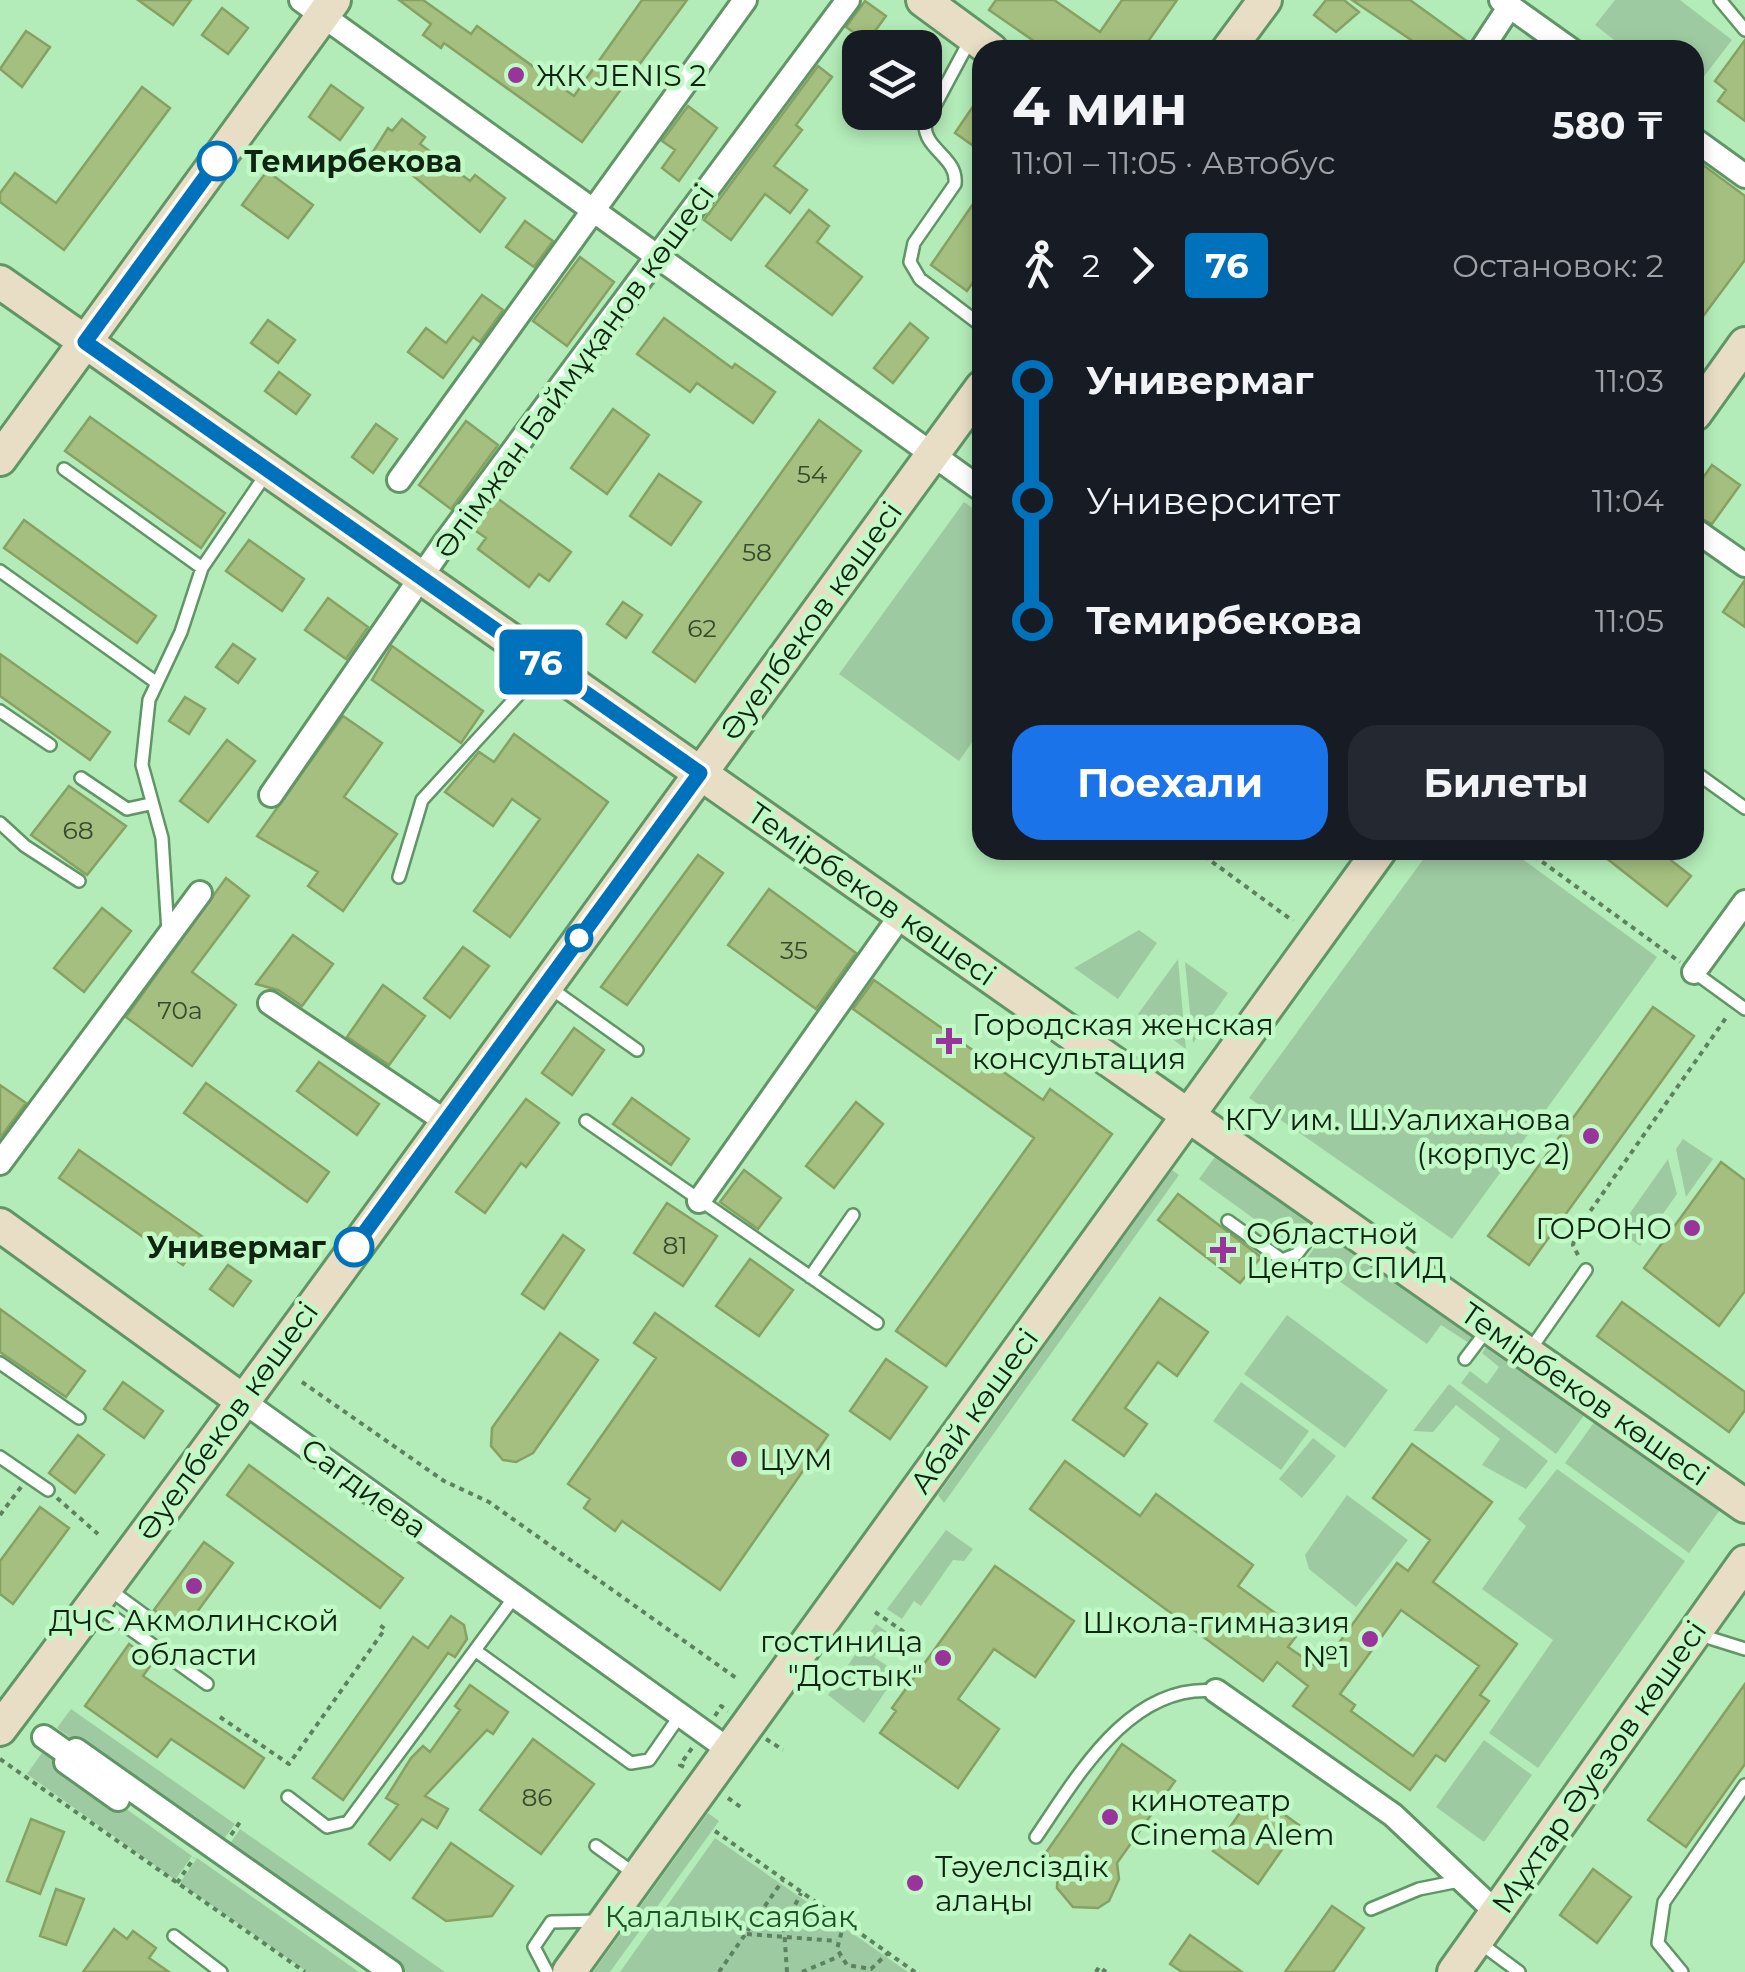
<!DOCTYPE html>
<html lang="ru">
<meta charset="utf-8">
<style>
body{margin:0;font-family:Montserrat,sans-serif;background:#242831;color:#f1f3f6;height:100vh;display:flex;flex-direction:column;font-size:38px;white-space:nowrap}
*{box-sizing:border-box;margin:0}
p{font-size:32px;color:#9ea1a6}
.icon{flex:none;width:55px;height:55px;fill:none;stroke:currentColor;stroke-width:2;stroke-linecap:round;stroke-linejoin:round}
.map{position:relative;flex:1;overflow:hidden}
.details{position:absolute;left:972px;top:40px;width:732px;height:820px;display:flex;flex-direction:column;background:#171b24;border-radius:30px;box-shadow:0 5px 15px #0003}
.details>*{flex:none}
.badge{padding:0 20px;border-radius:8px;font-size:35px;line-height:65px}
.tools{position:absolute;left:842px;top:30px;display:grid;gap:20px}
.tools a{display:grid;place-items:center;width:100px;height:100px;border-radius:20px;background:#171b24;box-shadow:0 5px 15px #0003;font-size:50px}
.map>.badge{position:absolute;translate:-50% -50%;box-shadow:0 0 0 5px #fff}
.legs{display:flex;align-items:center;gap:15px;height:110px;padding:0 40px;font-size:32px}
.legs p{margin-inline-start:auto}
.head{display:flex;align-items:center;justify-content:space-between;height:170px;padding:0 40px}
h1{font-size:55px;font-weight:700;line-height:75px}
.button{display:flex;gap:20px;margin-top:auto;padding:20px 40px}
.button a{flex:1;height:115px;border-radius:30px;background:#1a73e8;color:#fff;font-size:40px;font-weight:700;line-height:115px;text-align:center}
.button a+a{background:#242831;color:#f1f3f6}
ul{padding:0 40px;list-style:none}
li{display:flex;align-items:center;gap:35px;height:120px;font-size:38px}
li i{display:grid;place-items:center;width:15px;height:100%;margin:0 12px;background:currentColor}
li i::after{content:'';width:25px;height:25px;margin:-12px;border:8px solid;border-radius:50%;background:#171b24}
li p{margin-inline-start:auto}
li:first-child i{background:linear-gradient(#0000 50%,currentColor 0)}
li:last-child i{background:linear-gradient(currentColor 50%,#0000 0)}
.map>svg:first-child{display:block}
</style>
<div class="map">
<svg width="1745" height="1972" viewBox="0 0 1745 1972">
<rect width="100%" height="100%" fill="#b3ecb8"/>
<path fill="#9ecaa1" d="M1615,0H1680L1732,40L1695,88V50H1627L1595,25Z
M964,502L982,515V728L959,761L839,674Z
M1430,850H1510L1657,957L1452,1239L1249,1098Z
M1139,930L1157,943L1118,999L1074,968Z
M1178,959L1186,1049L1138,1014Z
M1185,962L1228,993L1193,1043Z
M1683,1139L1713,1159L1686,1197L1676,1149Z
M1217,1154L1309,1221L1294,1242H1286L1199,1179Z
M1668,1159L1677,1194L1640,1246L1618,1230Z
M1172,1170L1179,1175L944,1503L938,1495Z
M1328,1230L1473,1336L1469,1343L1441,1325L1427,1344L1307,1258Z
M1287,1315L1388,1390L1345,1448L1244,1374Z
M1488,1344L1585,1414L1556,1454L1461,1383L1470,1371L1487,1384L1499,1367L1482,1353Z
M1241,1382L1309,1431L1281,1470L1213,1421Z
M1449,1384L1548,1461L1526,1489L1482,1465L1500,1439L1456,1405L1433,1432L1413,1431Z
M1595,1421L1720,1510L1689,1553L1565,1463Z
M1313,1438L1336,1456L1302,1498L1279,1479Z
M1557,1469L1685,1561L1538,1768L1489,1733L1553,1640L1482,1589L1526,1526L1518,1519Z
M1347,1495L1408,1540L1356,1607L1309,1569L1305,1555Z
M946,1530L973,1549L964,1561L953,1560L921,1606L914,1601L902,1619L887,1609Z
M876,1624L890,1634L874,1657L898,1673L864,1723L828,1695Z
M71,1709L235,1824L221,1843L57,1728Z
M1484,1740L1532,1775L1484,1842L1436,1807Z
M44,1750L192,1856L175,1880L27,1774Z
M708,1813L719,1821L610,1972H593Z
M240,1829L445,1972H403L227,1848Z
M715,1838L908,1972H620Z
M197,1858L359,1972H307L180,1883Z"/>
<path fill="#a4bf7f" stroke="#87a162" stroke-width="2.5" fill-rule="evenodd" d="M138,0H191L173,25Z
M399,0H423L471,34L477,26L574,96L642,0H687L582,142L444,43L441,48L423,35L431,24Z
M996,0H1054L1100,32L1122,0H1177L1142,50H1047L989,10Z
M1326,0H1344L1359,12L1336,32L1314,15Z
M1352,0H1410L1468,42L1466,50H1426Z
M865,1L886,16L867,42L846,27Z
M222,8L248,28L228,54L202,35Z
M26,31L50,47L22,87L0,69Z
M1745,40V121L1718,101L1726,90L1715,81Z
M818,66L832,77L796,125L802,130L774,166L807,190L790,213L765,194L731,240L704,220Z
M331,85L363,108L340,140L309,117Z
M142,87L170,108L64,250L0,202V193L15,173L56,203Z
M982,93V152L955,133Z
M688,106L717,128L679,181L662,168L675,150L662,141Z
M402,119L425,137L420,144L470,181L475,175L505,198L480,232L404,168L400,174L371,155L388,128L392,131Z
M1695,159L1745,196V260L1695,327Z
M267,171L313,205L288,238L242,205Z
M982,191V269L967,291L931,265Z
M809,210L829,226L817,242L862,277L832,315L766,266Z
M525,221L553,241L534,267L506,247Z
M580,257L614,282L567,346L533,321Z
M482,295L503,310L480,342L473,337L443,378L408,352L426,328L446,343Z
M664,318L732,368L735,364L775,392L753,423L697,383L690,392L637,354Z
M268,320L295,340L278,363L251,343Z
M910,323L928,338L893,383L874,368Z
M279,372L310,395L296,414L265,391Z
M613,409L649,435L607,494L571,468Z
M90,417L225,513L201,548L65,451Z
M819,420L861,451L695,682L653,652Z
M466,421L498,445L451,509L419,485Z
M376,424L397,439L373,473L352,457Z
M1712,465L1740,485L1712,524L1695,515V489Z
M659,474L701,502L671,545L630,516Z
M497,498L571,552L549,581L539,574L529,587L478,549L486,538L473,529Z
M24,520L156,616L137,643L4,548Z
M249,540L304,579L282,611L226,571Z
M1745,580V627L1723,612Z
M328,598L368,627L346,659L305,630Z
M623,602L642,615L626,638L607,624Z
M233,644L255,659L238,683L216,667Z
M392,646L483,711L461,743L372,680Z
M0,654L110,732L90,760L0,696Z
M185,697L205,709L189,734L169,721Z
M343,716L382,743L344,797L397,834L343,911L308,886L318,872L257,836Z
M514,734L608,802L510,937L474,911L540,819L512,799L493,826L445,792L479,752L494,762Z
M227,740L255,761L208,822L180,801Z
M69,786L126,826L87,875L31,835Z
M1596,850H1658L1691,876L1667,906Z
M698,855L723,873L627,1005L601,987Z
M226,878L249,896L192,972L236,1005L192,1066L126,1017Z
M769,889L856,953L816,1009L728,945Z
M102,908L131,931L84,992L54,968Z
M293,935L333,964L302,1006L278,990L256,984Z
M463,947L489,966L450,1018L424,998Z
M874,980L1043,1100L1050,1089L1112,1134L946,1366L896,1331L1034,1138L853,1009Z
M383,985L425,1016L389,1065L347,1037Z
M1653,1007L1694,1036L1529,1265L1488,1236Z
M574,1028L604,1050L572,1095L542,1073Z
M319,1062L379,1104L357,1135L297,1091Z
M206,1083L329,1172L307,1202L184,1113Z
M0,1085L26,1103L0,1138Z
M632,1098L689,1139L671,1165L613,1124Z
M526,1099L559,1123L526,1167L521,1163L485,1213L456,1192Z
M856,1102L883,1124L834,1188L806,1166Z
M79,1150L203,1237L183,1265L59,1178Z
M1721,1162L1745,1180V1291L1719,1326L1644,1268Z
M744,1170L781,1198L758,1229L720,1202Z
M1178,1194L1261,1257L1240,1283L1158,1220Z
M667,1203L717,1236L683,1286L634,1253Z
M563,1235L584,1250L544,1309L522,1294Z
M750,1259L793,1290L759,1336L716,1306Z
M228,1265L251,1281L233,1306L210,1289Z
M1160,1298L1208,1332L1177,1376L1158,1362L1125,1408L1147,1424L1124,1456L1073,1420Z
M1622,1302L1745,1392V1410L1729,1432L1597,1336Z
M0,1309L85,1371L66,1397L0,1352Z
M655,1313L828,1435L720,1590L622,1521L615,1531L584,1508L590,1499L568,1484L656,1358L634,1343Z
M560,1333L598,1360L533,1453L516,1462L503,1460L491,1446L492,1428Z
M886,1359L927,1387L890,1439L850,1411Z
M123,1382L163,1411L144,1438L104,1409Z
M78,1435L104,1455L75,1493L49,1473Z
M1412,1444L1492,1502L1433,1582L1517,1644L1480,1695L1489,1701L1445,1761L1436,1755L1410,1790L1293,1706L1308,1686L1277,1662L1263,1681L1030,1509L1065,1461L1140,1516L1156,1494L1253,1565L1238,1586L1300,1631L1288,1647L1320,1669L1397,1563L1408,1571L1430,1540L1373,1498ZM1401,1610L1479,1666L1413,1756L1351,1711L1355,1705L1340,1694Z
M249,1465L403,1578L380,1608L227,1495Z
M40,1507L69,1528L13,1604L0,1594V1561Z
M204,1542L233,1563L183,1631L154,1610Z
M995,1566L1074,1621L1035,1677L994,1649L958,1699L999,1729L958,1788L880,1733L896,1711L892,1708Z
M451,1616L464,1625L467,1639L455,1657L448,1653L343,1800L313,1778L413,1637L428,1648Z
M129,1644L153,1662L143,1676L264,1758L244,1788L171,1739L157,1757L85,1706Z
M1745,1684V1764L1686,1847L1648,1820Z
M470,1685L508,1712L493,1734L487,1730L425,1796L448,1809L437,1828L422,1819L390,1860L369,1844L398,1805L386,1798L411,1758L423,1746L430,1752L460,1710L455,1706Z
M533,1739L594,1784L541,1854L480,1810Z
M1122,1744L1175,1781L1117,1863L1119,1879L1109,1901L1098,1908L1073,1907L1057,1888L1058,1863L1045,1854Z
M1254,1793L1299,1825L1258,1884L1213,1851Z
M31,1819L64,1832L40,1894L7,1881Z
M451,1843L513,1886L492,1916L446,1921L413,1898Z
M1593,1869L1631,1897L1597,1943L1560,1915Z
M56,1889L84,1899L66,1945L40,1936Z
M1332,1906L1364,1928L1333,1972H1285Z
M114,1929L127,1939L133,1931L156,1948L149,1958L169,1972H83Z
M1190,1935L1242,1972H1182L1170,1964Z"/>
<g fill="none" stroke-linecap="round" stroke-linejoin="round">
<defs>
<path id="lane" d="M1720,0L1745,30
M970,40L925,124C924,150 958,157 955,184L914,243L910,262L920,279L982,326
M64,469L202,568
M0,571L157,683
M0,711L50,745
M1695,772L1745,808
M81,778L127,809L150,804
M0,823L25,846L79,881
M399,877L422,800L543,668
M168,932L162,838L142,765L149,700L181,632L202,568L266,474
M1694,972L1745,1009
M549,987L637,1050
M586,1121L877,1323
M1228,1221L1282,1260L1297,1254L1325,1217
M810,1277L853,1215
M1530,1350L1586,1270
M1465,1359L1487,1330
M0,1363L79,1418
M0,1457L48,1490
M110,1590L155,1623
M98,1606L207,1684
M1697,1634L1745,1649
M476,1651L631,1763L649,1760L681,1714
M288,1797L327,1827L348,1822L515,1596
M1036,1837C1077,1777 1130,1682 1216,1691
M596,1846L635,1874
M1371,1909L1419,1889L1459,1881
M174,1936L221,1972
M1480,1943L1519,1972
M547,1972L534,1947L551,1922L601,1921
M1682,1972L1658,1943L1664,1902L1745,1785"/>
<path id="street" d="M301,0L982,490
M1501,0L1571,50
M1481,50L1510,6
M1695,140L1745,176
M399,480L745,0
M1695,530L1745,565
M271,795L446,541L848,0
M1694,972L1745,902
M270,1003L445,1121
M0,1163L200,893
M699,1201L901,915
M243,1401L729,1750
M1216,1691L1393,1815L1496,1912
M44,1737L71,1756L76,1750L391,1972
M71,1756L66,1762L118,1799"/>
<path id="secondary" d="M923,0L991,50
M1228,50L1265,0
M0,282L1745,1506
M1695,414L1745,344
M0,459L334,0
M0,1225L243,1401
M0,1729C333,1286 654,834 982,387
M569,1972L1380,850
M1454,1972L1745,1562"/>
</defs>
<use href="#lane" stroke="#609566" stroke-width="16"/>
<use href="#street" stroke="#609566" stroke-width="28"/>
<use href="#secondary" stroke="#609566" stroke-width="38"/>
<path stroke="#5c8260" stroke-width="4" stroke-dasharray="5 5" stroke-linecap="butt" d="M1196,850L1293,921
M1526,850L1680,962
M1578,1255L1573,1245L1577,1230L1728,1015
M302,1382L444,1481L489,1502L739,1680
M57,1498L98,1534
M0,1515L21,1487
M875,1612L910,1636
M715,1716L721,1706L728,1711
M220,1717L289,1764L385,1629L377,1623
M766,1739L783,1750
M0,1759L305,1972
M684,1767L680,1765L692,1748
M728,1798L742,1808
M715,1831L915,1972
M231,1835L240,1822
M177,1883L194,1858
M844,1923L837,1949L847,1965L871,1969L888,1953
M747,1934L837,1941
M719,1972L783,1880
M787,1972L784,1928L801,1893
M802,1972L840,1956
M1096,1972L1099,1967L1106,1972"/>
<use href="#lane" stroke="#fff" stroke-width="11"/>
<use href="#street" stroke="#fff" stroke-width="22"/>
<use href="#secondary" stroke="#e8dec6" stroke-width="32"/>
</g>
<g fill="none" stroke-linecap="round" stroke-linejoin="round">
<defs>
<path id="line-1" d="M217,161L85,342L700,773L354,1247"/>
</defs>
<use href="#line-1" stroke="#fff" stroke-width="22"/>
<use href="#line-1" stroke="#0072bc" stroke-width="15"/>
</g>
<g fill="#98349a" stroke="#c0f9c5" stroke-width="4">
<circle cx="516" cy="75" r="10"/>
<path d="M944 1026h10v10h10v10h-10v10h-10v-10h-10v-10h10z"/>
<circle cx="1591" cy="1136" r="10"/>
<circle cx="1692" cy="1228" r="10"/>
<path d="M1218 1235h10v10h10v10h-10v10h-10v-10h-10v-10h10z"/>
<circle cx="739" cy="1459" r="10"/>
<circle cx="194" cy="1586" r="10"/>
<circle cx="1370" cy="1639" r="10"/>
<circle cx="943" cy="1658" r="10"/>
<circle cx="1110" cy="1817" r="10"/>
<circle cx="915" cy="1883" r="10"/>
</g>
<g fill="#fff" stroke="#0072bc" stroke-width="5">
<circle cx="217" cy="161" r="18"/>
<circle cx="579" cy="938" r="12"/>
<circle cx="354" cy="1247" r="18"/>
</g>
<g text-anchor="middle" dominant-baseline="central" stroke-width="9" stroke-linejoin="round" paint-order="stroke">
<g font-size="25" fill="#344c2d">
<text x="812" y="474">54</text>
<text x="757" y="552">58</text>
<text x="702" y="628">62</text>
<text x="78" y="830">68</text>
<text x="794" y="950">35</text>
<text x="180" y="1010">70а</text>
<text x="675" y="1245">81</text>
<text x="537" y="1797">86</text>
</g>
<g font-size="30" fill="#0f2512" stroke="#c0f9c5" text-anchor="start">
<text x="536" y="75">ЖК JENIS 2</text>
<text x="972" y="1024">Городская женская<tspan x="972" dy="34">консультация</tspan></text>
<text x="1571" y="1119" text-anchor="end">КГУ им. Ш.Уалиханова<tspan x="1571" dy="34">(корпус 2)</tspan></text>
<text x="1672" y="1228" text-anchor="end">ГОРОНО</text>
<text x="1246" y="1233">Областной<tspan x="1246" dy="34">Центр СПИД</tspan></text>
<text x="759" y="1459">ЦУМ</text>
<text x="194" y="1620" text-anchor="middle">ДЧС Акмолинской<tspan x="194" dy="34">области</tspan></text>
<text x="1350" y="1622" text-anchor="end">Школа-гимназия<tspan x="1350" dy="34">№1</tspan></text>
<text x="923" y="1641" text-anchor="end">гостиница<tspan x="923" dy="34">"Достык"</tspan></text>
<text x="1130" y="1800">кинотеатр<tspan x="1130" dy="34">Cinema Alem</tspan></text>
<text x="935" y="1866">Тәуелсіздік<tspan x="935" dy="34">алаңы</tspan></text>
</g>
<g font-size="30" font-weight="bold" fill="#0f2512" stroke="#c0f9c5" text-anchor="start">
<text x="244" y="161">Темирбекова</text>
<text x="326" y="1247" text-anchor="end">Универмаг</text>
</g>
<g font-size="30" fill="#0f2512" stroke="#c0f9c5">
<text transform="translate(574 371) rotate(-54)">Әлімжан Баймұқанов көшесі</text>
<text transform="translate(811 621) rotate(-54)">Әуелбеков көшесі</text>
<text transform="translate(872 894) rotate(35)">Темірбеков көшесі</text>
<text transform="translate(1585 1394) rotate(35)">Темірбеков көшесі</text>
<text transform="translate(974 1411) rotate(-54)">Абай көшесі</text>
<text transform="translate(227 1421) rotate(-54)">Әуелбеков көшесі</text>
<text transform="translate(364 1488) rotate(36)">Сагдиева</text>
<text transform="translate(1599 1767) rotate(-55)">Мұхтар Әуезов көшесі</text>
</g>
<g font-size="30" fill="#1f5428" stroke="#c0f9c5">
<text x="730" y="1916">Қалалық саябақ</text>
</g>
</g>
</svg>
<div class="tools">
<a><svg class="icon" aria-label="layers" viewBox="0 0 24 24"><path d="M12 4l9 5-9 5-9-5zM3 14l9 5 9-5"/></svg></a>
</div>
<b class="badge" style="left:541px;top:662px;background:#0072bc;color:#fff">76</b>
<section class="details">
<div class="head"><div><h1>4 мин</h1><p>11:01 – 11:05 · Автобус</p></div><b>580 ₸</b></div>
<div class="legs"><svg class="icon" aria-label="walk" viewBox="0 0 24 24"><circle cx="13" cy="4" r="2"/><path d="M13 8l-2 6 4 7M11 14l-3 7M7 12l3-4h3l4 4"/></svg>2<svg class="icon" aria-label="forward" viewBox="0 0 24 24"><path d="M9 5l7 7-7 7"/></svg><b class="badge" style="background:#0072bc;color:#fff">76</b><p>Остановок: 2</p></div>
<ul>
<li><i style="color:#0072bc"></i><b>Универмаг</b><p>11:03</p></li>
<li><i style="color:#0072bc"></i><span>Университет</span><p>11:04</p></li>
<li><i style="color:#0072bc"></i><b>Темирбекова</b><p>11:05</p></li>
</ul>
<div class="button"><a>Поехали</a><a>Билеты</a></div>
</section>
</div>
